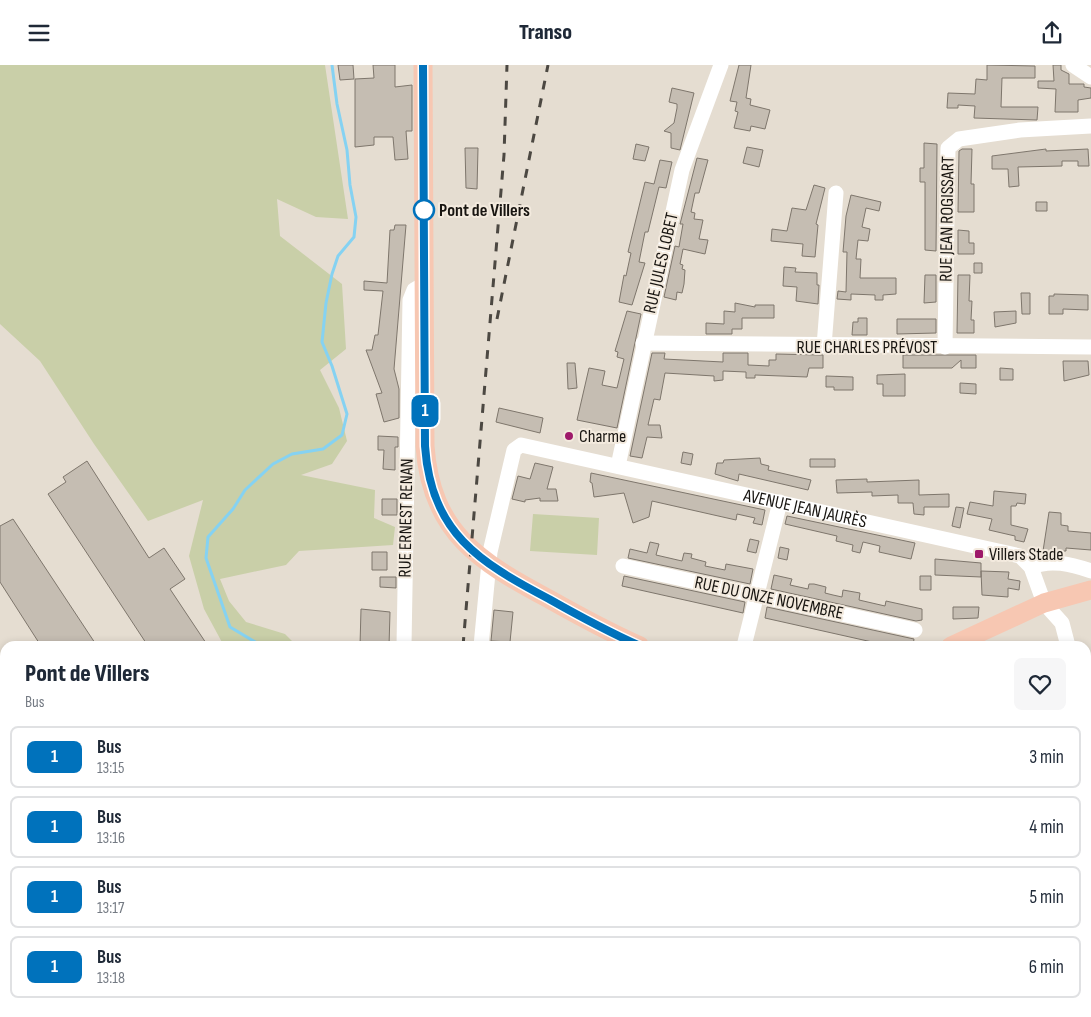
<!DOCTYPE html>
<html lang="fr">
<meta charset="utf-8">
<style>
body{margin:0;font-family:"Sofia Sans Condensed",sans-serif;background:#f6f6f7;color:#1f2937;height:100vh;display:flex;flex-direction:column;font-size:19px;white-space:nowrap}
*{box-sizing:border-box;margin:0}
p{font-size:16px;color:#747a83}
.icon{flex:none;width:28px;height:28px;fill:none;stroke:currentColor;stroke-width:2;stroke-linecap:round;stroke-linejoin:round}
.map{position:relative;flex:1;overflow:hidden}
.drawer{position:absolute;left:0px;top:576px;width:1091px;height:376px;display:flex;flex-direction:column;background:#fff;border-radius:15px 15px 0 0;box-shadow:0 2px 8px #0003}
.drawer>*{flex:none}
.badge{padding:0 10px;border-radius:8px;font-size:18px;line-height:32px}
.map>.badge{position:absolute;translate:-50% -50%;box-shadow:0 0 0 2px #fff}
.round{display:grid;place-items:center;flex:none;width:52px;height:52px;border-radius:8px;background:#f6f6f7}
.overview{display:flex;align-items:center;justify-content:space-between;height:85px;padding:0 25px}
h1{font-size:24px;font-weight:800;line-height:38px}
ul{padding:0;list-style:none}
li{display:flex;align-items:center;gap:15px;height:62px;margin:0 10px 8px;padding:0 15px;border:2px solid #e0e1e3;border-radius:8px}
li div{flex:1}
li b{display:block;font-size:19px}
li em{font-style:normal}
li .badge{min-width:55px;font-weight:700;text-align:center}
header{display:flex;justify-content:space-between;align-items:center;height:65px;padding:0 25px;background:#fff;font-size:22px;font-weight:800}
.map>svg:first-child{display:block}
</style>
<header><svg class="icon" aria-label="menu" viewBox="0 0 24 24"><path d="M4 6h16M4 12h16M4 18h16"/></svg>Transo<svg class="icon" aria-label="share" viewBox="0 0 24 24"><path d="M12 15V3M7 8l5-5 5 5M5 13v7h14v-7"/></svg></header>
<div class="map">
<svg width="1091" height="952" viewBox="0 0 1091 952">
<rect width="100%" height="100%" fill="#e5ddd1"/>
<path fill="#c9cfa8" d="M0,0H325L348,154L316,152L277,134L280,171L342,219L346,284L320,305L339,343L347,376L332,399L301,410L375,425L374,453L395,462L393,480L299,486L286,500L220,514L229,536L246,557L285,569L297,581H224L204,544L189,491L203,435L148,456L94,379L40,296L0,259Z
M533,449L599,453L597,490L530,486Z
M492,948H655L654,952H492Z"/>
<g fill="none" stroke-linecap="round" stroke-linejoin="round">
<path stroke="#85d2f2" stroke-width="3" d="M262,581L230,562L206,493L208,472L233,444L245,425L273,399L292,389L323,384L342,370L347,349L332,301L322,277L326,238L332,209L338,191L354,172L356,152L350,120L347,85L337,39L332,0
M256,952L257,948"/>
</g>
<path fill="#c5bdb2" stroke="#7e766c" d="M338,0H353L354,14L340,15Z
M373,0H395V22L412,20V66H406L408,94L395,95L393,72H374V80L355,82V14L374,13Z
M739,0H751L746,33L751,34L750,40L770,45L765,64L751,61L750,66L734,63L738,47L735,46L737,37L730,36Z
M987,0L1035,1V13H1002L1001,42H1038L1037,55L974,53L975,41L958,40V43H947L948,28L975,29L976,14L987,15Z
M1053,0H1061V5L1069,9V19H1084V22L1091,23V33L1078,35V47H1055L1056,24L1038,23V16H1054Z
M672,23L694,28L680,85L671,83V68L664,66L674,58L677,43V39L669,37Z
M924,78L937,79L936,186L925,185V117H920V103H924Z
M636,79L649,82L645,96L633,94Z
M747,82L763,85L759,102L743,98Z
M465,83H478L477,124L466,123Z
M962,84H972L971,119H974V147H958L959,86Z
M1046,84V86L1088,84L1089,101H1078V96H1062V101L1018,102L1019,121L1009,122L1008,104H992V91Z
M697,93L708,95L699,128H695L691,147L695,148L694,154L703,155L699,174L708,175L705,189L683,184L680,199L683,200L682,204L685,205L684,219L682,228L677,227L676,235L664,232L675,181L679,182L683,159H680Z
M660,95L672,97L666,123L659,122L648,167H645L639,197L645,198L632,240L619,237L624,210L626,211L631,188L628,187L645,117L654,119Z
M814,120L825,123L816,159L818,160L815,192L802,191L803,179L771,176L772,164L787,166L792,143L806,145Z
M851,130L881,137L879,146L866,143L862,162L870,164L868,176L858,175L856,194H861L860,213H896V229L883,230V235H875V230L851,229V235L837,234L838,226L846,227L847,187H843L846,151Z
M1036,137H1047V146H1036Z
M395,160H406L394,304L399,324V353L384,357L376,329L382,328L366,285H372L375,270H378L383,226L364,225V216L387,218L390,165H394Z
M958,165L969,166V178H974V189H958Z
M974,198H982V208H974Z
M784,202L796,203L795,207L817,208V220H819L818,239L796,236L797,222L783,221Z
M925,210H936V237L924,238Z
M958,210H970L969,236H972L971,255H974V268H957Z
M1021,228H1030V249H1022Z
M1054,229L1088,230V245L1063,244V249H1049V231H1054Z
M735,238L755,242V240H774V253H742V264H732V269H706V258L724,259V246L735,247Z
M627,246L641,249L617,363L577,355L589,303L605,306L602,320L617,323L624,294L617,292L618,287L615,286Z
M1016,246V258L995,262L994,247Z
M858,253H867V270H852L853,257H858Z
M897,254H936V268L897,269Z
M652,288H665L664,294L723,297V288H748V300L769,301V295H776V289L821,290H823V303H809L807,312L755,310V313H746V307L723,306V315L714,316V311L665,308L660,335L654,334L648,360H660L662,373L647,372L642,393L630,391Z
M903,290H976V303H961V295L952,303H903Z
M1063,296H1088L1089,310L1064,316Z
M567,298H575L577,323L568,324Z
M1000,303L1013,304V315H1000Z
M905,309V331H883V319H877V310Z
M826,311L853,312V325H834V322H826Z
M960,318L976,319V329L960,328Z
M499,343L543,353L540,368L496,357Z
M378,371L398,372V382H395V405L383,404L384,385H378Z
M683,387L693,389L691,400L681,398Z
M760,393L761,399L769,401L768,405L811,415L808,425L739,409L738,416L715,409L717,398H723L724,395Z
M810,394H835V402H810Z
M87,396L149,493L164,483L185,514L170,524L208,581H148L48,429L66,417L63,412Z
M535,398L553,402L547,424H556L558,436H540V433L525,435V437L512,434L518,411L530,414Z
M591,408L765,445L762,460L753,458L755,453L737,449L736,455L652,436L649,452L633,458L624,428L594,432L592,418L590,417Z
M867,414V417L919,415V430L949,429V442H924V450L914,449L913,438H898V430L872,431V427L837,428L836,415Z
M994,426L1026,429L1025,439L1017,438L1016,441H1011V460L1028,464L1024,477L1015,475V471L989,465L992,454L967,449L970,437L993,441Z
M382,434H397V450H382Z
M956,442L964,443L960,463L952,461Z
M1049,447L1061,448V460L1068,461V466L1091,468V485L1066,483V486H1043Z
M787,451L915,478L911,494L879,487L880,481L863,477L860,488L852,486L853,480L836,476L837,471L785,459Z
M13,454L97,581H41L0,517V461Z
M750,474L759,476L756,488L747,486Z
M650,477L659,479L656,490L682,496L684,488L692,489L691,493L706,497L705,501L725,505L726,499L753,504L750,519L628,493L630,484L647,488Z
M780,482L789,484L787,495L778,493Z
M372,487H387V505H372Z
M935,494L981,498V512L935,510Z
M981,506L1009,507L1008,514L1020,516L1019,525L1008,523V532L982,530Z
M774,510L792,514L790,520L808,524L809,519H814L826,522L825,528L833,530L842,532L843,525L860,528L859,535L885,541L886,536L922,544V555L916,556L771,524Z
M624,511L745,537L743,548L622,521Z
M920,511H931V525H920Z
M380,512H396V523L380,522Z
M767,542L914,574L913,581L903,579L890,581L765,553Z
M953,542H979L978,553L953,554Z
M361,544L390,547L389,581H360Z
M494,545L513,547L510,577L491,576Z"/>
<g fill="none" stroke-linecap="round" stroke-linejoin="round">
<g stroke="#fff" stroke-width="15">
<path d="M1073,0L1091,12"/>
<path d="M643,278L1091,282"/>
<path d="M824,281L836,128"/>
<path d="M945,282L948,83L959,74L1020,65L1091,61"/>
<path d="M618,401L682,105L721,0"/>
<path d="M623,501L915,565"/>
<path d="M1031,502C1051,494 1071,499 1091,506"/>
<path d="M404,581L410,235L414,225L424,219"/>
<path id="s1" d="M481,581L490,487L514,385L521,380L1020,491L1031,502L1044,538L1062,558L1068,581"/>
<path d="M744,581L780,437"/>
<path d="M0,685L5,694"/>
<path d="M1086,777H1091"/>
<path d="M0,806L5,803"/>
<path d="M166,948L169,952"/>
<path d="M973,952L975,948"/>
</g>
<path stroke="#f7c7b2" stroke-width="19" d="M423,0L425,381C431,468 480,497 549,534C579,551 609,567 640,581
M951,581L1044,538L1091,525"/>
<path stroke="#4c4842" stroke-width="3" stroke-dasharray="9 9" stroke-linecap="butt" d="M497,254L548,0
M463,581L504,90L507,0
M432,952V948"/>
</g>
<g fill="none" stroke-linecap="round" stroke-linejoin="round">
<defs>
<path id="line" d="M423,0L425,381C431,468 479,497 549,534C579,551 609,567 640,581"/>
</defs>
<use href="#line" stroke="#fff" stroke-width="11"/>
<use href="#line" stroke="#0072bc" stroke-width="8"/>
</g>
<circle fill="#fff" stroke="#0072bc" stroke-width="2.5" cx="424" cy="145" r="10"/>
<g fill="#9e196a" stroke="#f3eade" stroke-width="2">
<circle cx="569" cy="371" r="5"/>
<rect x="974" y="484" width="10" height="10" rx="2.5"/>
</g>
<g text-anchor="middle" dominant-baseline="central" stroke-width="4" stroke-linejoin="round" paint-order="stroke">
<g font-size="18" font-weight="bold" fill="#181511" stroke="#f3eade" text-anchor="start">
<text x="439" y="145">Pont de Villers</text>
</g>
<g font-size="18" fill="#181511" stroke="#f3eade">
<text transform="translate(947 154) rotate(-89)">RUE JEAN ROGISSART</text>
<text transform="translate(661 198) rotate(-77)">RUE JULES LOBET</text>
<text x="867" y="282">RUE CHARLES PRÉVOST</text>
<text stroke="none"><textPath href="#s1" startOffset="499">AVENUE JEAN JAURÈS</textPath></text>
<text transform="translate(406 453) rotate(-89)">RUE ERNEST RENAN</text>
<text transform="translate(769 533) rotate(12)">RUE DU ONZE NOVEMBRE</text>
</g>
<g font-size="18" fill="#181511" stroke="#f3eade" text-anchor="start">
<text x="579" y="371">Charme</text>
<text x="989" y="489">Villers Stade</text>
</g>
</g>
</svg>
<b class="badge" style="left:425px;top:346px;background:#0072bc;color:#fff">1</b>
<section class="drawer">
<div class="overview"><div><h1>Pont de Villers</h1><p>Bus</p></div><a class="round"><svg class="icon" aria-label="heart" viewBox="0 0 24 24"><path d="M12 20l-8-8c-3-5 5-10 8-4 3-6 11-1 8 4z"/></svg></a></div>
<ul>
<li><span class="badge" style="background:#0072bc;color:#fff">1</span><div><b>Bus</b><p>13:15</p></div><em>3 min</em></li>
<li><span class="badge" style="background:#0072bc;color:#fff">1</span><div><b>Bus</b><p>13:16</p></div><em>4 min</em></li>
<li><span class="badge" style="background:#0072bc;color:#fff">1</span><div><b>Bus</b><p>13:17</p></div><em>5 min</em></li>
<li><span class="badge" style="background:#0072bc;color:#fff">1</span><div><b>Bus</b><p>13:18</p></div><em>6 min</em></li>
</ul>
</section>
</div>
